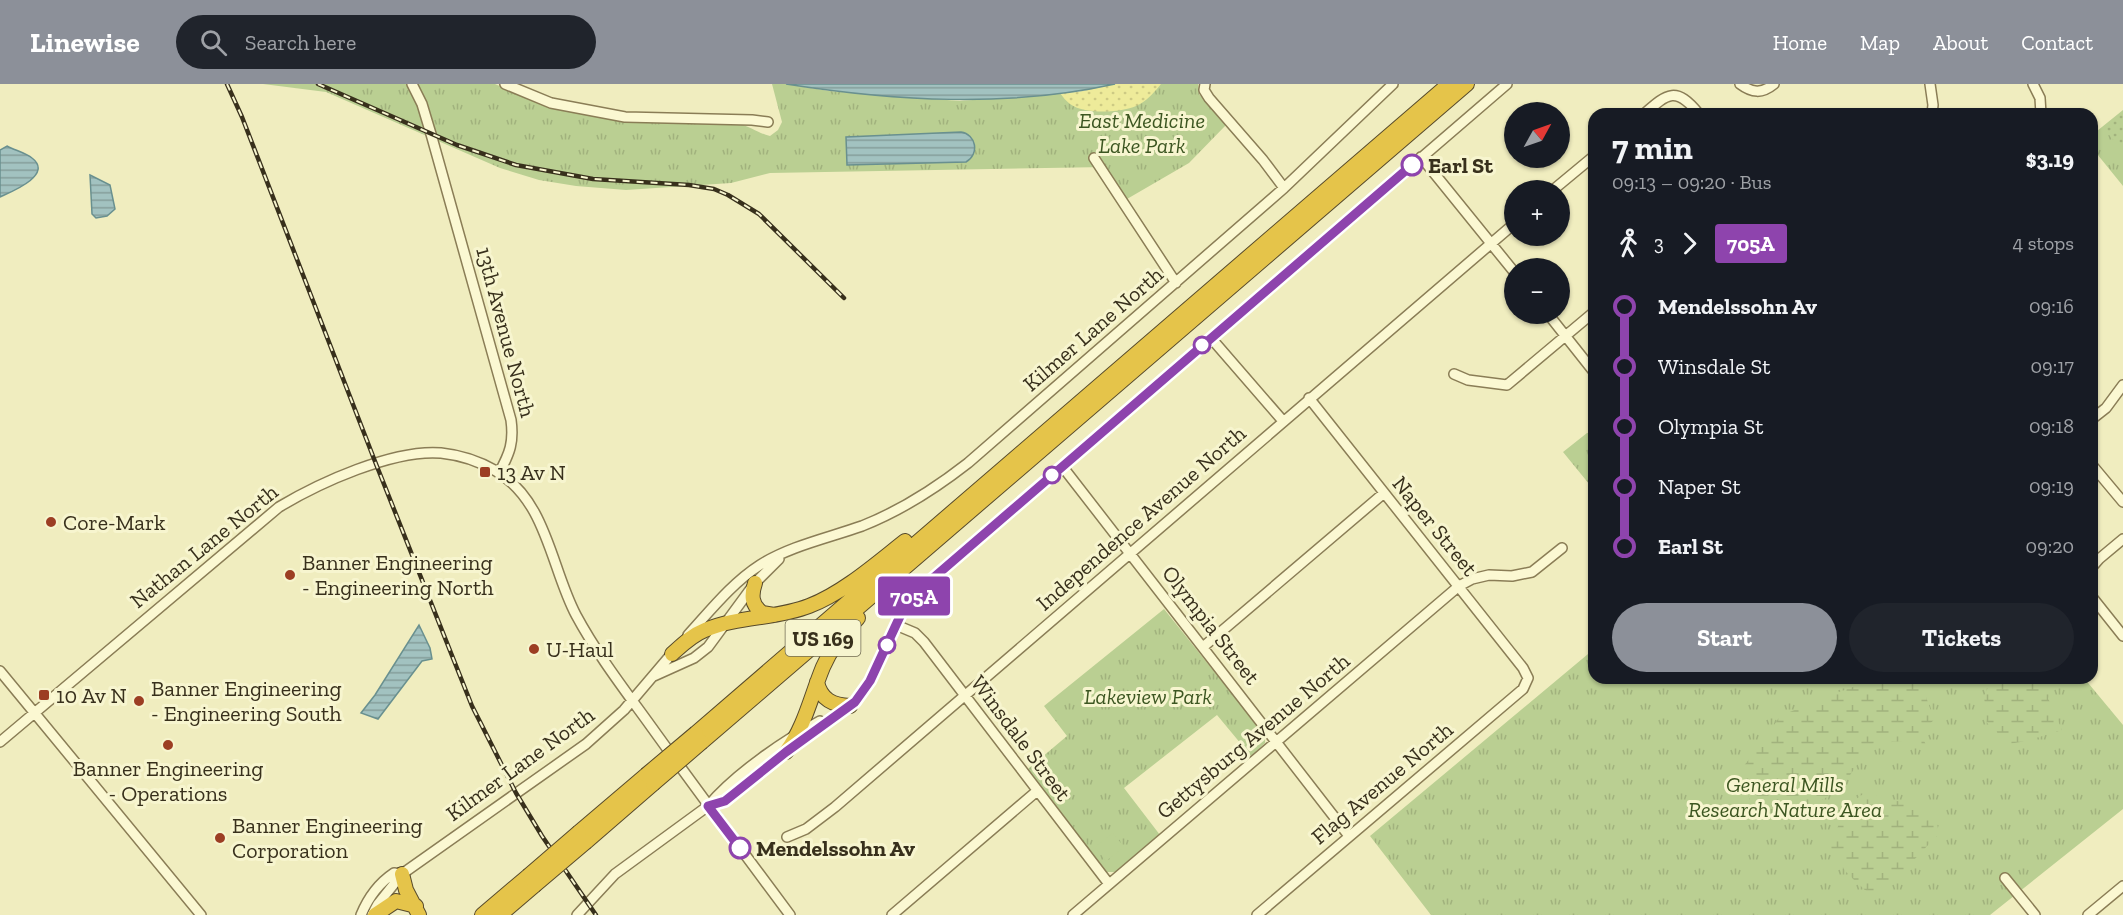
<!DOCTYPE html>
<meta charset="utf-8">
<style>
body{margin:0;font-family:"Zilla Slab",serif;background:#20242c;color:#f1f3f6;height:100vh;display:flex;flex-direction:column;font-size:22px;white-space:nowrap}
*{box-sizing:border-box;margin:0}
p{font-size:20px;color:#9ea1a6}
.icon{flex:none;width:33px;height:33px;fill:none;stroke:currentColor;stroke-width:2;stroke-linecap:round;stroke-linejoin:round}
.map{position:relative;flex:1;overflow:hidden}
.sheet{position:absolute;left:1588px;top:24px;width:510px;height:576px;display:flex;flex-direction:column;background:#171b24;border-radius:18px;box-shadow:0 2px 4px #0004}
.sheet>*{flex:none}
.badge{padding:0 12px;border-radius:4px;font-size:21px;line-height:39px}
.needle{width:39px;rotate:50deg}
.tools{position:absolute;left:1504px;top:18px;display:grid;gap:12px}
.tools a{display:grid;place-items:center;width:66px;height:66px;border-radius:50%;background:#171b24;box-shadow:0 2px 4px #0004;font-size:30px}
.map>.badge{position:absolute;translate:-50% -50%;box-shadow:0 0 0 3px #fff}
.legs{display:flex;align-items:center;gap:9px;height:66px;padding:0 24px;font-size:20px}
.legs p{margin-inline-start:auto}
.headline{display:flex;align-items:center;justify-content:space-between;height:102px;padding:0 24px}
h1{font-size:33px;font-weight:700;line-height:45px}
.primary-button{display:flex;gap:12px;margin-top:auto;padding:12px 24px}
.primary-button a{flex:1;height:69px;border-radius:36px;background:#8c9099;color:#fff;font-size:24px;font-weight:700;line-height:69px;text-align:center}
.primary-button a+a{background:#20242c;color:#f1f3f6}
ul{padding:0 24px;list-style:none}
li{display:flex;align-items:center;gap:21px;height:60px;font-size:22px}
li i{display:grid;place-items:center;width:9px;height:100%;margin:0 8px;background:currentColor}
li i::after{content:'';width:15px;height:15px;margin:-8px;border:4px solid;border-radius:50%;background:#171b24}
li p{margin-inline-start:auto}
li:first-child i{background:linear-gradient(#0000 50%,currentColor 0)}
li:last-child i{background:linear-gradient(currentColor 50%,#0000 0)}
header{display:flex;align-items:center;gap:36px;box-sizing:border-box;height:84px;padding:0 30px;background:#8c9099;color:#fff}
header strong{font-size:28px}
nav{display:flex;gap:33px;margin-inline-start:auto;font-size:21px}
.search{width:420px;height:54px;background:#20242c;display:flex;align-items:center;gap:15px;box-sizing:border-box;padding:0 21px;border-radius:33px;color:#9ea1a6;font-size:22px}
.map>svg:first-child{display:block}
</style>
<header>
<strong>Linewise</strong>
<div class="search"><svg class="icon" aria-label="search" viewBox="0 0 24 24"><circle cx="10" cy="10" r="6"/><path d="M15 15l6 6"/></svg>Search here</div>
<nav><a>Home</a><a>Map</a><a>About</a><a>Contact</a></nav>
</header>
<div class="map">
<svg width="2123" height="831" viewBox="0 0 2123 831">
<defs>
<pattern id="grass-tufts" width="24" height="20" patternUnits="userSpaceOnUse" patternTransform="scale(1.5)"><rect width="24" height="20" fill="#bacf92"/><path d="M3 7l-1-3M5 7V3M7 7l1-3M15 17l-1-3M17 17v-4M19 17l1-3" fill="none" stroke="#a1b27d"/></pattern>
<pattern id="wetland-marsh" width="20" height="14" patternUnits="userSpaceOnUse" patternTransform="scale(1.5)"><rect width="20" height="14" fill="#bacf92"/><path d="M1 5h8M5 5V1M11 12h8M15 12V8" fill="none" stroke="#a1b27d"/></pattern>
<pattern id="sand-dots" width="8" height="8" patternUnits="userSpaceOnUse" patternTransform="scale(1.5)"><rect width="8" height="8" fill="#eeeb9a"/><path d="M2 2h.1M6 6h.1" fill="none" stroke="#cdca84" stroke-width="1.8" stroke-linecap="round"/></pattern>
<pattern id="garden-dots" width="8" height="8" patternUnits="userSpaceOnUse" patternTransform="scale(1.5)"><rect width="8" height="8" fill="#bacf92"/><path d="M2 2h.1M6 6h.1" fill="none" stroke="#a1b27d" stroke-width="1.8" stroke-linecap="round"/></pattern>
<pattern id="water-rules" width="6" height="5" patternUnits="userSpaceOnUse" patternTransform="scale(1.5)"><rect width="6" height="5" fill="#a2c2c0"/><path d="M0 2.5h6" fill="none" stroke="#859e9b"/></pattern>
</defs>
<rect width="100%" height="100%" fill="#f0edbf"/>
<path fill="url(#grass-tufts)" d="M263,0H495L551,24L627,38L740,40C751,43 758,49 770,52L778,46L782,38L772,0H786L829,7L960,17L1079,8L1115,0H1198L1199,10L1226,41L1189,79L1127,115L1106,83L770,89L731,99L626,106L576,102L539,96L500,84L326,8Z
M2123,26V102L2093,65L2092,51Z
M1594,348V406L1563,368L1587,349Z
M1164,525L1265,651V659L1251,672L1217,631L1124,704L1160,751L1117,788H1106L1028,685L1067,652L1044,622Z
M1594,565V594H2084L2123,641V725L1990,831H1431L1370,752Z"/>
<path fill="url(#wetland-marsh)" d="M1879,594H1917L1923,604L1934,636L1920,648L1926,661L1903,657L1871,660L1844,700L1824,715L1787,728L1752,721L1739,688L1765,655L1780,632L1836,609Z
M2004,594H2048L2053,610L2048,614L2062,646L2026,657L2003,661L1996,646L1987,639L1984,612L1992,595Z
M1866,708L1885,715L1909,719L1936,734L1939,750C1917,771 1899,795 1874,813C1856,799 1835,780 1829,758L1852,718Z"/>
<path fill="url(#sand-dots)" d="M1115,0H1161C1155,7 1149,15 1140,20C1125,29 1085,31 1070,20C1066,17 1063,13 1060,9L1079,8Z"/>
<path fill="url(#garden-dots)" d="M2123,28V67L2104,45Z"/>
<path fill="#bacf92" d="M1113,749L1124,763L1106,777L1095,763Z"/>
<path fill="url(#water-rules)" stroke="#69908f" stroke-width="1.5" d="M786,0H1115C1007,24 894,17 786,0Z
M961,48C976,50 980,70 966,78L847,81L846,53Z
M7,62C14,66 26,69 32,74C54,91 11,108 0,113V66Z
M90,91L110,101L115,125L107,132L96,134L92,130Z
M419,541L430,564L432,575L422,577L378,635L361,629L375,611Z"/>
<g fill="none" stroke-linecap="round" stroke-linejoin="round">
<defs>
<path id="minor" d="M412,0L422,20L431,50L511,336C514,358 510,369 499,389
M505,0L551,19L625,33L752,36L768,38
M1205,0L1204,6L1209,14L1263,76L1284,104
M1740,0C1752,9 1762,10 1774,0
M1930,0L1933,21L1932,30
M2033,0L2040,14L2041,30
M1644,30C1668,9 1676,2 1699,30
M1421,73L1515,189
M1094,74L1176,199
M1553,106L1594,72
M1548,230L1594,288
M1211,254L1283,337
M1454,290L1468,296L1507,301L1594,228
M2092,335L2106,324L2123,301
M2092,381L2123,418
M1062,382L1349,752
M2092,483L2099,475L2123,455
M2092,513L2123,552
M896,541L915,549L924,558L1109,800
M688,551C710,527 732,499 760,481C790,462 828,454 862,442C900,427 936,404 968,379L1284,104L1393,0
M1203,563L1384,409
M0,587L201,831
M654,592L694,574L708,563L755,499L779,475
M0,658L279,423C319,399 393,365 441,369C460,371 479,377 496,387C547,417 551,484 576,531C597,570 624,605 650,641C696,705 743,768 790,831
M708,722L725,717L786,668L855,618L870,597L902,528L917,508L1507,0
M787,753L806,745L835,723L1515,139
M2005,794L2035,831
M361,831C368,814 379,799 394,789L402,790
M372,831L378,820L402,790L586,660L624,626L675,566
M577,831L615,790L708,722C735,690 783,657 820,637
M892,831L1037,707
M1073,831L1459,502L1472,495L1489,491L1512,492L1532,488L1562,464
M1257,831L1523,605L1528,594L1523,584L1309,314
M2088,831L2123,802"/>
<path id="highway" d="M755,499C751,511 751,520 762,529L774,531
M672,570C682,561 692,551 705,546C738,532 776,535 809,522C843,509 877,479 905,457
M817,598C821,616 833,621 850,622
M696,649L1449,0
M702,658L1467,0
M786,668C805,642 811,612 823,583C831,564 844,548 858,534
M579,748L646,691
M586,758L653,700
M402,790L406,806L419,831
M375,831L396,817L416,822
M482,831L528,792
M500,831L534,802"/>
</defs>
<use href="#minor" stroke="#8a7d56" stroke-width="12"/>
<use href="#highway" stroke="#574a2b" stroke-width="16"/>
<use href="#minor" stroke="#fbf8d2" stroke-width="9"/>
<use href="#highway" stroke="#e5c44a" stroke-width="14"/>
<defs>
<path id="rail" d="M227,0L242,33L376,380L472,622L516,709L542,752L596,831
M318,0L457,61L516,81L593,95L689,101L714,105L728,111L759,130L844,214"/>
</defs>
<use href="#rail" stroke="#38301c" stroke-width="4.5"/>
<use href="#rail" stroke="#f7f5cf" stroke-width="2" stroke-dasharray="7" stroke-linecap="butt"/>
<defs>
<path id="highway-bridge" d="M646,691L696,649
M653,700L702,658
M528,792L579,748
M534,802L586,758"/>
</defs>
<use href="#highway-bridge" stroke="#574a2b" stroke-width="16" stroke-linecap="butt"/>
<use href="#highway-bridge" stroke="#e5c44a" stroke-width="14"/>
</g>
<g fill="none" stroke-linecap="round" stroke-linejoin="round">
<defs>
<path id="line-1" d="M740,764L708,722L725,717L786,668L855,618L870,597L902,528L917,508L1412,81"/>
</defs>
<use href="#line-1" stroke="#fff" stroke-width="14"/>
<use href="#line-1" stroke="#8e44ad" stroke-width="9"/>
</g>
<g fill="#fff" stroke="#8e44ad" stroke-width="3">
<circle cx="1412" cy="81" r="10"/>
<circle cx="1202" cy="261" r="8"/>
<circle cx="1052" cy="391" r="8"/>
<circle cx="887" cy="561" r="8"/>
<circle cx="740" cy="764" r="10"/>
</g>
<g fill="#9c3e23" stroke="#f7f5cf" stroke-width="2">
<rect x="479" y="382" width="12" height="12" rx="3"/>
<circle cx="51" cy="438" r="6"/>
<circle cx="290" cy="491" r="6"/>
<circle cx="534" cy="565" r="6"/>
<rect x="38" y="605" width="12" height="12" rx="3"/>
<circle cx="139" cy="617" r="6"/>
<circle cx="168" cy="661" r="6"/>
<circle cx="220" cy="754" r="6"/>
</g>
<g text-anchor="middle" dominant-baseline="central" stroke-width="6" stroke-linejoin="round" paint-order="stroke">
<rect fill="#f7f5cf" stroke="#716b52" stroke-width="1.5" x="785.5" y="536" width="75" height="36" rx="4.5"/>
<g font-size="21" font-weight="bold" fill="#38301c">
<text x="823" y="554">US 169</text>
</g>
<g font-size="22" font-style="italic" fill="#3c5621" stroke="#f7f5cf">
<text x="1142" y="36">East Medicine<tspan x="1142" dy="25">Lake Park</tspan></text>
<text x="1148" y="612">Lakeview Park</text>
<text x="1785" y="700">General Mills<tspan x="1785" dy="25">Research Nature Area</tspan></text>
</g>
<g font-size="22" font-weight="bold" fill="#38301c" stroke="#f7f5cf" text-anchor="start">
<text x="1428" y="81">Earl St</text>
<text x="756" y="764">Mendelssohn Av</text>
</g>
<g font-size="22" fill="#38301c" stroke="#f7f5cf">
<text transform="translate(1093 245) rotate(-41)">Kilmer Lane North</text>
<text transform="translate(506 248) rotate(75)">13th Avenue North</text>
<text transform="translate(1141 434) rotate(-41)">Independence Avenue North</text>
<text transform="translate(1435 442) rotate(51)">Naper Street</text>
<text transform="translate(204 462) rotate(-39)">Nathan Lane North</text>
<text transform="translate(1211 541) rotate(52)">Olympia Street</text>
<text transform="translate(1253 652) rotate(-40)">Gettysburg Avenue North</text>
<text transform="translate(1021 654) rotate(53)">Winsdale Street</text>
<text transform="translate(520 680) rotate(-36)">Kilmer Lane North</text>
<text transform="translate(1382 699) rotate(-40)">Flag Avenue North</text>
</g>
<g font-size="22" fill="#38301c" stroke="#f7f5cf" text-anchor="start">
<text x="497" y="388">13 Av N</text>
<text x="63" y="438">Core-Mark</text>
<text x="302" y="478">Banner Engineering<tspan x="302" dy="25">- Engineering North</tspan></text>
<text x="546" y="565">U-Haul</text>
<text x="151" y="604">Banner Engineering<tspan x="151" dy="25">- Engineering South</tspan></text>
<text x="56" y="611">10 Av N</text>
<text x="168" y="684" text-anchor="middle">Banner Engineering<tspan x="168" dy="25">- Operations</tspan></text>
<text x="232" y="741">Banner Engineering<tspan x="232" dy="25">Corporation</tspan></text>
</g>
</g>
</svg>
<div class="tools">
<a><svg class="needle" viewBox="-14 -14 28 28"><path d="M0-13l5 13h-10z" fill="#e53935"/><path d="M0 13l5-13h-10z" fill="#9ea1a6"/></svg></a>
<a>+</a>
<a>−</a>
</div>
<b class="badge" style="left:914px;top:512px;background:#8e44ad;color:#fff">705A</b>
<section class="sheet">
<div class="headline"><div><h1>7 min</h1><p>09:13 – 09:20 · Bus</p></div><b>$3.19</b></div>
<div class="legs"><svg class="icon" aria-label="walk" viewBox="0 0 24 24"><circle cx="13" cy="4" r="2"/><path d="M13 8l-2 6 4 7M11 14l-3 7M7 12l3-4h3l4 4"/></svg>3<svg class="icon" aria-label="forward" viewBox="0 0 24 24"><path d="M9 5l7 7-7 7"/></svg><b class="badge" style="background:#8e44ad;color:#fff">705A</b><p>4 stops</p></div>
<ul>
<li><i style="color:#8e44ad"></i><b>Mendelssohn Av</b><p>09:16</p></li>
<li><i style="color:#8e44ad"></i><span>Winsdale St</span><p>09:17</p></li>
<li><i style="color:#8e44ad"></i><span>Olympia St</span><p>09:18</p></li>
<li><i style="color:#8e44ad"></i><span>Naper St</span><p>09:19</p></li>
<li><i style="color:#8e44ad"></i><b>Earl St</b><p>09:20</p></li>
</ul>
<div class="primary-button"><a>Start</a><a>Tickets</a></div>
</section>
</div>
